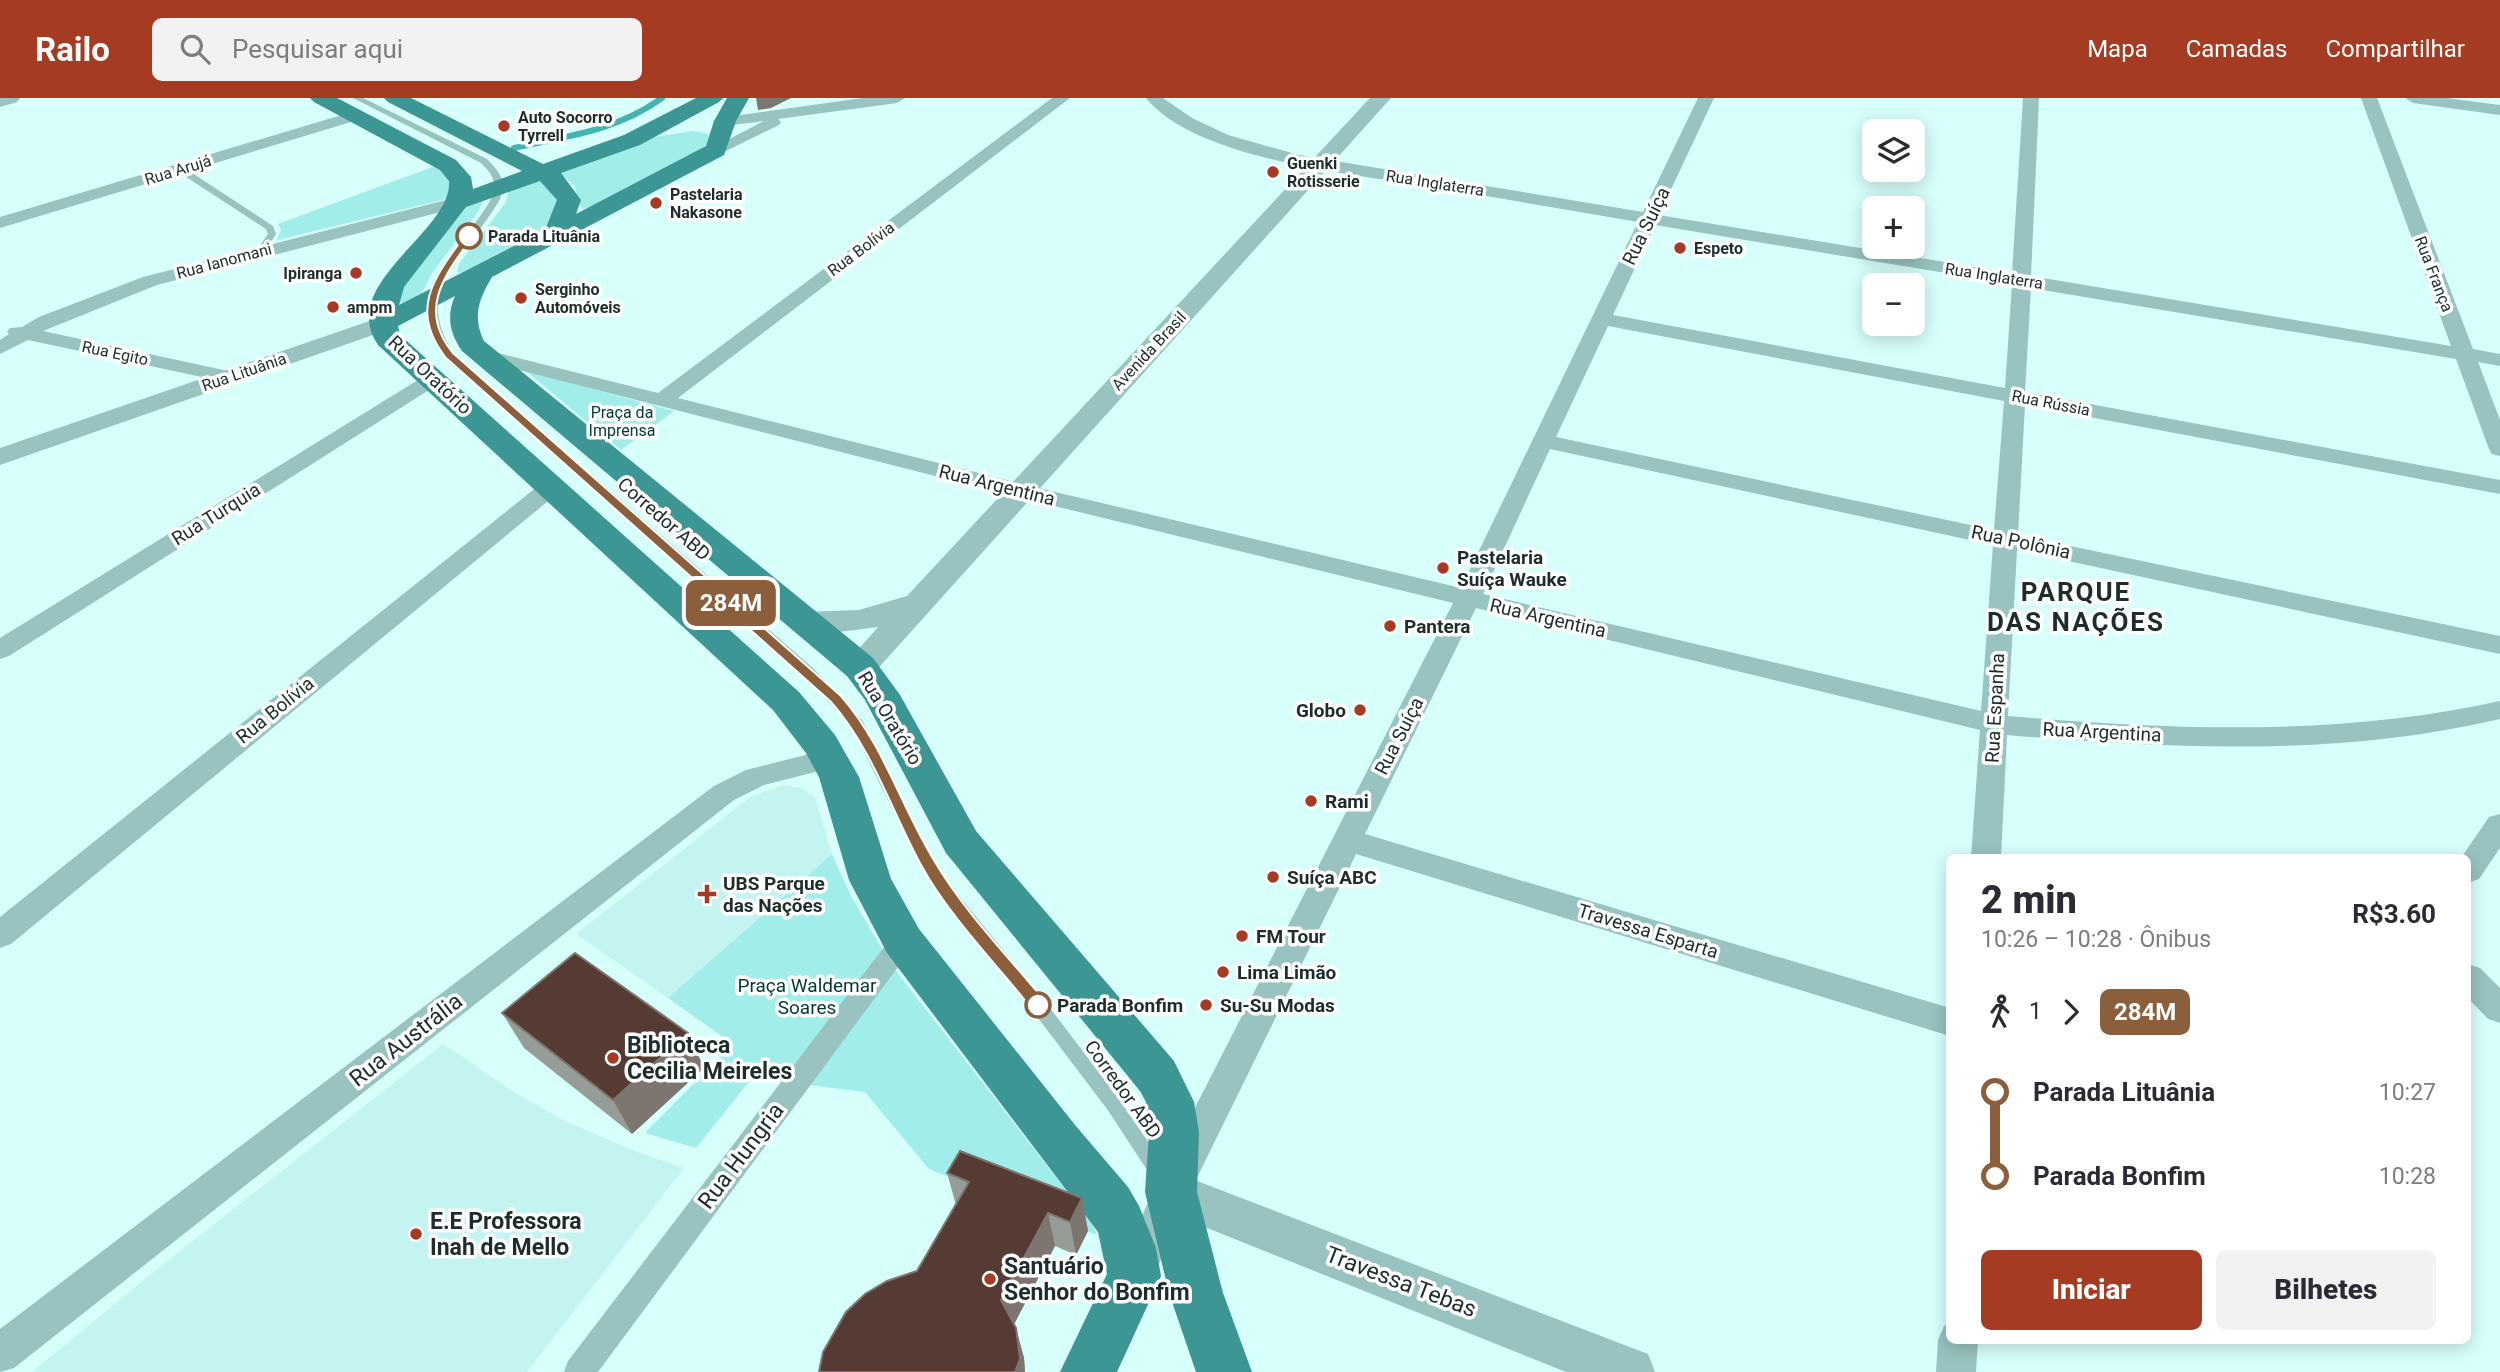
<!DOCTYPE html>
<html lang="pt">
<meta charset="utf-8">
<style>
body{margin:0;font-family:Roboto,sans-serif;background:#f2f2f3;color:#2b2b33;height:100vh;display:flex;flex-direction:column;font-size:26px;white-space:nowrap}
*{box-sizing:border-box;margin:0}
p{font-size:23px;color:#7c7c81}
.icon{flex:none;width:38px;height:38px;fill:none;stroke:currentColor;stroke-width:2;stroke-linecap:round;stroke-linejoin:round}
.map{position:relative;flex:1;overflow:hidden}
.sheet{position:absolute;left:1946px;top:756px;width:525px;height:490px;display:flex;flex-direction:column;background:#fff;border-radius:10px;box-shadow:0 4px 18px #0003}
.sheet>*{flex:none}
.badge{padding:0 14px;border-radius:10px;font-size:24px;line-height:46px}
.buttons{position:absolute;left:1862px;top:21px;display:grid;gap:14px}
.buttons a{display:grid;place-items:center;width:63px;height:63px;border-radius:10px;background:#fff;box-shadow:0 4px 18px #0003;font-size:35px}
.map>.badge{position:absolute;translate:-50% -50%;box-shadow:0 0 0 4px #fff}
.legs{display:flex;align-items:center;gap:10px;height:77px;padding:0 35px;font-size:23px}
.legs p{margin-inline-start:auto}
.head{display:flex;align-items:center;justify-content:space-between;height:119px;padding:0 35px}
h1{font-size:38px;font-weight:800;line-height:52px}
.button{display:flex;gap:14px;margin-top:auto;padding:14px 35px}
.button a{flex:1;height:80px;border-radius:10px;background:#a43b22;color:#fff;font-size:28px;font-weight:800;line-height:80px;text-align:center}
.button a+a{background:#f2f2f3;color:#2b2b33}
ul{padding:0 35px;list-style:none}
li{display:flex;align-items:center;gap:24px;height:84px;font-size:26px}
li i{display:grid;place-items:center;width:10px;height:100%;margin:0 9px;background:currentColor}
li i::after{content:'';width:18px;height:18px;margin:-9px;border:5px solid;border-radius:50%;background:#fff}
li p{margin-inline-start:auto}
li:first-child i{background:linear-gradient(#0000 50%,currentColor 0)}
li:last-child i{background:linear-gradient(currentColor 50%,#0000 0)}
header{display:flex;align-items:center;gap:42px;box-sizing:border-box;height:98px;padding:0 35px;background:#a43b22;color:#fff}
header strong{font-size:33px}
nav{display:flex;gap:38px;margin-inline-start:auto;font-size:24px}
.search{width:490px;height:63px;background:#f2f2f3;display:flex;align-items:center;gap:18px;box-sizing:border-box;padding:0 24px;border-radius:10px;color:#7c7c81;font-size:26px}
.map>svg:first-child{display:block}
</style>
<header>
<strong>Railo</strong>
<div class="search"><svg class="icon" aria-label="search" viewBox="0 0 24 24"><circle cx="10" cy="10" r="6"/><path d="M15 15l6 6"/></svg>Pesquisar aqui</div>
<nav><a>Mapa</a><a>Camadas</a><a>Compartilhar</a></nav>
</header>
<div class="map">
<svg width="2500" height="1274" viewBox="0 0 2500 1274">
<rect width="100%" height="100%" fill="#d7fffc"/>
<path fill="#c3f4f1" d="M784,687L802,690L815,699L832,756L668,900L576,836L750,699Z
M443,946L517,996L563,1022L637,1054L684,1070L527,1274H32L161,1168Z"/>
<path fill="#a0ede9" d="M693,33L709,36L707,46L703,50L594,109L583,111L579,107L575,88L556,72L648,40Z
M438,67L452,81L448,99L442,102L277,142L281,132L278,126Z
M541,81L560,97L548,126L537,136L461,175L457,174L459,166L506,104L508,94Z
M484,101L478,114L432,175L422,195L404,205L397,204L402,186L466,108Z
M526,273L674,313L621,352Z
M832,756L851,798L892,868L1090,1123L1097,1137L929,1071L865,994L752,980L696,1050L645,1035L733,946L668,900Z"/>
<g fill="none" stroke-linecap="round" stroke-linejoin="round">
<path stroke="#44b4b0" stroke-width="6" d="M514,50C568,38 616,33 662,0"/>
<path fill="#98c3c0" fill-rule="evenodd" d="M353,0H363L487,61C500,75 507,82 500,101C469,157 409,187 454,256L814,571L862,622L934,763L955,793L1044,902L1119,1001L1163,1066L1166,1072L1163,1078L1157,1080L1151,1078L1107,1011L1032,912L943,801L920,766L851,628L804,577L446,260C397,186 458,160 491,101C498,84 493,77 481,65Z
M177,69H183L273,128L276,136L264,155L256,153L268,136L266,131L177,73Z"/>
<path fill="#98c3c0" fill-rule="evenodd" d="M903,833L912,836L915,843L912,850L598,1274H564L568,1263L894,836Z"/>
<path fill="#98c3c0" fill-rule="evenodd" d="M863,0H905L897,5L778,21L781,24L779,27L722,55L716,57L708,52L764,23L725,28L717,23L719,20Z
M1052,0H1070L678,300L1051,393L1461,490L1638,124C1572,113 1505,101 1438,90C1361,77 1197,63 1146,0H1163L1192,20L1228,37L1299,57L1643,114L1698,0H1714L1659,117L2012,175L2023,0H2039L2031,178L2451,248L2361,0H2377L2473,251L2500,256V268L2478,264L2500,322V358L2492,356L2489,351L2456,261L2031,190L2025,294L2500,382V396L2025,307L2018,437L2500,538V556L2017,452L2008,618C2173,632 2338,639 2500,603V621C2338,659 2172,651 2007,637L2001,760H1971L1980,632L1476,510L1365,736L1950,910V938L1356,756L1186,1102L1151,1185L1137,1191L1123,1185L1118,1172L1158,1082L1453,505L1042,405L479,262L476,258L479,254L486,252L658,295ZM1655,127L2012,186L2005,290L1613,217ZM1608,228L2004,303L1994,432L1556,339ZM1550,351L1993,447L1981,613L1483,496Z
M2405,0H2446L2500,7V17L2413,5Z
M355,13L361,15L363,18L361,21L0,130V119Z
M458,99L464,100L467,104L464,108L157,187L43,233L237,275L240,279L237,283L230,285L28,242L0,256V242L9,236L7,234L10,230L22,229L39,219L143,179Z
M433,275L440,277L443,281L440,285L9,558L0,561V540L426,277Z
M551,382L559,384L563,389L559,394L11,846L0,850V819L543,384Z
M829,651L839,654L843,661L839,668L764,687L734,702L14,1270L0,1274V1231L714,688L746,672Z
M2500,716V750L2479,781L2468,785V760H2461L2489,719Z
M2468,866L2480,870L2500,890V925L2488,921L2468,900Z
M1950,1226V1242H1978L1976,1274H1936L1938,1242L1944,1228Z"/>
<path fill="#98c3c0" fill-rule="evenodd" d="M0,0H20L17,4L0,9Z
M1370,0H1391L872,577L860,580L848,577L843,569L878,529L831,535L792,531L787,524L792,517L803,514L859,512L907,498Z
M384,218L393,220L396,225L393,230L0,367V350Z
M1171,1073L1648,1256L1655,1274H1566L1155,1109L1148,1094L1155,1079Z"/>
<path fill="#3c9693" fill-rule="evenodd" d="M310,0H337L456,62L471,79L473,91L522,73L388,4L384,0H411L543,66L624,37L696,0H723L719,4L640,47L561,75L581,102L576,116L706,48L714,23L727,0H749L736,23L724,57L492,179C479,201 472,218 484,243L873,560L900,597L976,733L1174,963L1194,1004L1199,1034L1197,1094L1223,1195L1252,1274H1196L1169,1195L1145,1094L1149,1034L1146,1004L1140,993L946,755L865,602L847,578L462,253C450,236 446,218 455,198L398,228L400,237L799,594L835,637L859,679L891,781L919,831L1075,1027L1128,1089L1139,1108L1156,1150L1161,1178L1117,1274H1060L1107,1176L1098,1134L887,855L849,782L819,679L806,655L773,612L378,247C336,185 453,134 449,83L440,72L314,4ZM540,83L557,102L545,132L399,207L404,189L466,109Z"/>
</g>
<path fill="#969d98" d="M502,915L688,935L704,970L632,1036L524,950Z
M947,1075L1082,1100L1088,1133L1076,1157L1055,1148L1014,1226L1024,1260L1025,1274H819L917,1173L956,1107Z"/>
<path fill="#7d7670" d="M756,0H791L771,10L758,12Z
M688,935L704,970L632,1036L613,1002Z
M1082,1100L1088,1133L1076,1157L1070,1124Z
M1048,1115L1055,1148L1010,1234L1001,1202Z
M1016,1230L1024,1260L1025,1274H1015Z"/>
<path fill="#563b34" stroke="#7d7670" stroke-width="2" d="M575,855L688,935L613,1002L502,915Z
M960,1053L1082,1100L1070,1124L1048,1115L1001,1202L1016,1230L1020,1261L1015,1274H819L823,1254L846,1214L865,1196L887,1183L917,1173L969,1084L947,1075Z"/>
<path fill="#8b5e3c" stroke="#fff" stroke-width="2" d="M466,136L473,138C445,177 417,211 453,255L841,598C884,647 901,709 935,764C964,813 1007,857 1044,902L1046,907L1044,911H1032C997,867 948,817 921,767C891,712 873,652 831,604L446,260C408,212 434,179 466,136Z"/>
<g fill="#a43b22" stroke="#fff" stroke-width="2.5">
<circle cx="504" cy="28" r="7"/>
<circle cx="1273" cy="74" r="7"/>
<circle cx="656" cy="105" r="7"/>
<circle cx="1680" cy="150" r="7"/>
<circle cx="356" cy="175" r="7"/>
<circle cx="521" cy="200" r="7"/>
<circle cx="333" cy="209" r="7"/>
<circle cx="1443" cy="470" r="7"/>
<circle cx="1390" cy="528" r="7"/>
<circle cx="1360" cy="612" r="7"/>
<circle cx="1311" cy="703" r="7"/>
<circle cx="1273" cy="779" r="7"/>
<path d="M703.5 785.5h7v7h7v7h-7v7h-7v-7h-7v-7h7z"/>
<circle cx="1242" cy="838" r="7"/>
<circle cx="1223" cy="874" r="7"/>
<circle cx="1206" cy="907" r="7"/>
<circle cx="613" cy="960" r="7"/>
<circle cx="416" cy="1136" r="7"/>
<circle cx="990" cy="1181" r="7"/>
</g>
<g fill="#fff" stroke="#8b5e3c" stroke-width="3.5">
<circle cx="469" cy="138" r="12"/>
<circle cx="1038" cy="907" r="12"/>
</g>
<g text-anchor="middle" dominant-baseline="central" stroke-width="7" stroke-linejoin="round" paint-order="stroke">
<g font-size="16" font-weight="bold" fill="#1d2c2c" stroke="#fff" text-anchor="start">
<text x="518" y="19">Auto Socorro<tspan x="518" dy="18">Tyrrell</tspan></text>
<text x="1287" y="65">Guenki<tspan x="1287" dy="18">Rotisserie</tspan></text>
<text x="670" y="96">Pastelaria<tspan x="670" dy="18">Nakasone</tspan></text>
<text x="1694" y="150">Espeto</text>
<text x="342" y="175" text-anchor="end">Ipiranga</text>
<text x="535" y="191">Serginho<tspan x="535" dy="18">Automóveis</tspan></text>
<text x="347" y="209">ampm</text>
</g>
<g font-size="16" fill="#1d2c2c" stroke="#fff">
<text transform="translate(178 72) rotate(-17)">Rua Arujá</text>
<text transform="translate(1435 85) rotate(9)">Rua Inglaterra</text>
<text transform="translate(861 151) rotate(-37)">Rua Bolívia</text>
<text transform="translate(224 163) rotate(-15)">Rua Ianomani</text>
<text transform="translate(2434 176) rotate(69)">Rua França</text>
<text transform="translate(1994 178) rotate(9)">Rua Inglaterra</text>
<text transform="translate(1149 253) rotate(-47)">Avenida Brasil</text>
<text transform="translate(115 255) rotate(12)">Rua Egito</text>
<text transform="translate(244 274) rotate(-19)">Rua Lituânia</text>
<text transform="translate(2051 305) rotate(11)">Rua Rússia</text>
</g>
<g font-size="16" font-weight="bold" fill="#1d2c2c" stroke="#fff" text-anchor="start">
<text x="488" y="138">Parada Lituânia</text>
</g>
<g font-size="16" fill="#013836" stroke="#fff">
<text x="622" y="314">Praça da<tspan x="622" dy="18">Imprensa</tspan></text>
</g>
<g font-size="19" fill="#1d2c2c" stroke="#fff">
<text transform="translate(1646 128) rotate(-64)">Rua Suíça</text>
<text transform="translate(430 277) rotate(43)">Rua Oratório</text>
<text transform="translate(997 387) rotate(14)">Rua Argentina</text>
<text transform="translate(216 416) rotate(-32)">Rua Turquia</text>
<text transform="translate(664 421) rotate(41)">Corredor ABD</text>
<text transform="translate(2021 444) rotate(12)">Rua Polônia</text>
<text transform="translate(1548 520) rotate(13)">Rua Argentina</text>
<text transform="translate(1995 610) rotate(-87)">Rua Espanha</text>
<text transform="translate(275 612) rotate(-39)">Rua Bolívia</text>
<text transform="translate(890 620) rotate(59)">Rua Oratório</text>
<text transform="translate(2102 634) rotate(3)">Rua Argentina</text>
<text transform="translate(1399 638) rotate(-63)">Rua Suíça</text>
<text transform="translate(1648 833) rotate(17)">Travessa Esparta</text>
<text transform="translate(1123 991) rotate(54)">Corredor ABD</text>
</g>
<g font-size="19" font-weight="bold" fill="#1d2c2c" stroke="#fff" text-anchor="start">
<text x="1457" y="459">Pastelaria<tspan x="1457" dy="22">Suíça Wauke</tspan></text>
<text x="1404" y="528">Pantera</text>
<text x="1346" y="612" text-anchor="end">Globo</text>
<text x="1325" y="703">Rami</text>
<text x="1287" y="779">Suíça ABC</text>
<text x="723" y="785">UBS Parque<tspan x="723" dy="22">das Nações</tspan></text>
<text x="1256" y="838">FM Tour</text>
<text x="1237" y="874">Lima Limão</text>
<text x="1220" y="907">Su-Su Modas</text>
</g>
<g font-size="19" fill="#013836" stroke="#fff">
<text x="807" y="887">Praça Waldemar<tspan x="807" dy="22">Soares</tspan></text>
</g>
<g font-size="19" font-weight="bold" fill="#1d2c2c" stroke="#fff" text-anchor="start">
<text x="1057" y="907">Parada Bonfim</text>
</g>
<g font-size="23" fill="#1d2c2c" stroke="#fff">
<text transform="translate(406 942) rotate(-38)">Rua Austrália</text>
<text transform="translate(741 1058) rotate(-53)">Rua Hungria</text>
<text transform="translate(1401 1184) rotate(21)">Travessa Tebas</text>
</g>
<g font-size="23" font-weight="bold" fill="#1d2c2c" stroke="#fff" text-anchor="start">
<text x="627" y="947">Biblioteca<tspan x="627" dy="26">Cecilia Meireles</tspan></text>
<text x="430" y="1123">E.E Professora<tspan x="430" dy="26">Inah de Mello</tspan></text>
<text x="1004" y="1168">Santuário<tspan x="1004" dy="26">Senhor do Bonfim</tspan></text>
</g>
<g font-size="26" font-weight="bold" letter-spacing="2" fill="#1d2c2c" stroke="#fff">
<text x="2076" y="494">PARQUE<tspan x="2076" dy="30">DAS NAÇÕES</tspan></text>
</g>
</g>
</svg>
<div class="buttons">
<a><svg class="icon" aria-label="layers" viewBox="0 0 24 24"><path d="M12 4l9 5-9 5-9-5zM3 14l9 5 9-5"/></svg></a>
<a>+</a>
<a>−</a>
</div>
<b class="badge" style="left:731px;top:505px;background:#8b5e3c;color:#fff">284M</b>
<section class="sheet">
<div class="head"><div><h1>2 min</h1><p>10:26 – 10:28 · Ônibus</p></div><b>R$3.60</b></div>
<div class="legs"><svg class="icon" aria-label="walk" viewBox="0 0 24 24"><circle cx="13" cy="4" r="2"/><path d="M13 8l-2 6 4 7M11 14l-3 7M7 12l3-4h3l4 4"/></svg>1<svg class="icon" aria-label="forward" viewBox="0 0 24 24"><path d="M9 5l7 7-7 7"/></svg><b class="badge" style="background:#8b5e3c;color:#fff">284M</b></div>
<ul>
<li><i style="color:#8b5e3c"></i><b>Parada Lituânia</b><p>10:27</p></li>
<li><i style="color:#8b5e3c"></i><b>Parada Bonfim</b><p>10:28</p></li>
</ul>
<div class="button"><a>Iniciar</a><a>Bilhetes</a></div>
</section>
</div>
